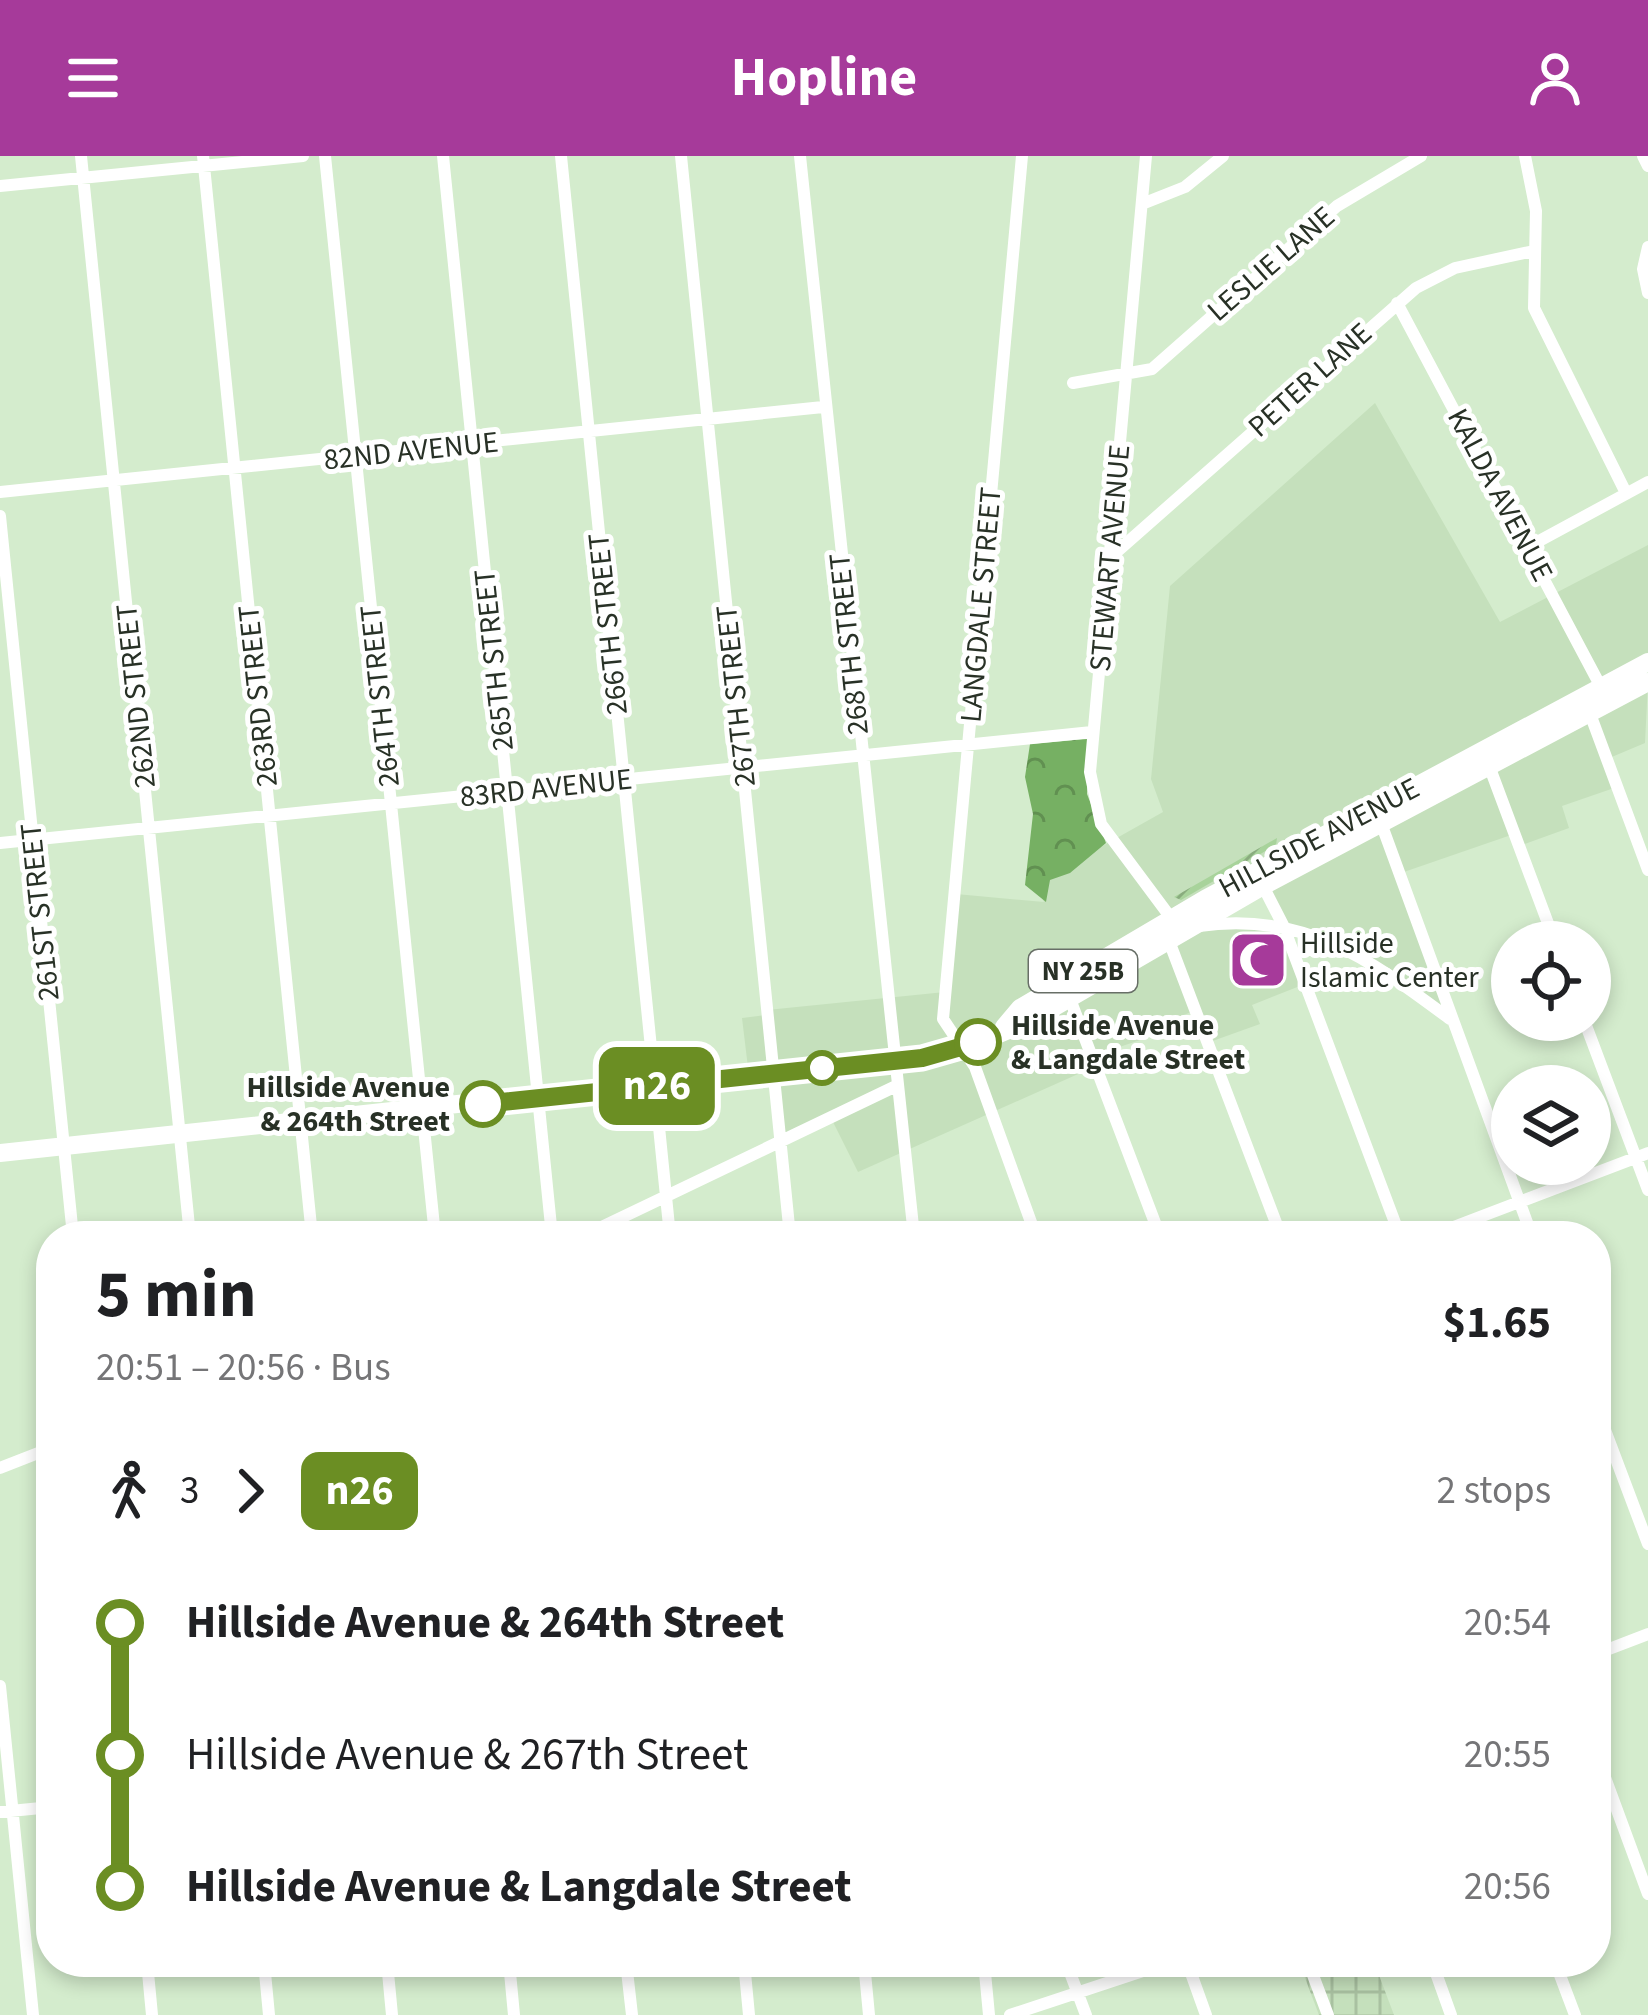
<!DOCTYPE html>
<meta charset="utf-8">
<style>
body{margin:0;font-family:"Source Sans 3",sans-serif;background:#f2f2f2;color:#202124;height:100vh;display:flex;flex-direction:column;font-size:45px;white-space:nowrap}
*{box-sizing:border-box;margin:0}
p{font-size:39px;color:#757577}
.icon{flex:none;width:66px;height:66px;fill:none;stroke:currentColor;stroke-width:2;stroke-linecap:round;stroke-linejoin:round}
.map{position:relative;flex:1;overflow:hidden}
.panel{position:absolute;left:36px;top:1065px;width:1575px;height:756px;display:flex;flex-direction:column;background:#fff;border-radius:48px;box-shadow:0 6px 18px #0003}
.panel>*{flex:none}
.badge{padding:0 24px;border-radius:18px;font-size:42px;line-height:78px}
.fabs{position:absolute;left:1491px;top:765px;display:grid;gap:24px}
.fabs a{display:grid;place-items:center;width:120px;height:120px;border-radius:50%;background:#fff;box-shadow:0 6px 18px #0003;font-size:60px}
.map>.badge{position:absolute;translate:-50% -50%;box-shadow:0 0 0 6px #fff}
.legs{display:flex;align-items:center;gap:18px;height:132px;padding:0 60px;font-size:39px}
.legs p{margin-inline-start:auto}
.summary{display:flex;align-items:center;justify-content:space-between;height:204px;padding:0 60px}
h1{font-size:66px;font-weight:700;line-height:90px}
ul{padding:0 60px;list-style:none}
li{display:flex;align-items:center;gap:42px;height:132px;font-size:45px}
li i{display:grid;place-items:center;width:18px;height:100%;margin:0 15px;background:currentColor}
li i::after{content:'';width:30px;height:30px;margin:-15px;border:9px solid;border-radius:50%;background:#fff}
li p{margin-inline-start:auto}
li:first-child i{background:linear-gradient(#0000 50%,currentColor 0)}
li:last-child i{background:linear-gradient(currentColor 50%,#0000 0)}
header{display:flex;justify-content:space-between;align-items:center;height:156px;padding:0 60px;background:#a63a9a;color:#fff;font-size:54px;font-weight:700}
.map>svg:first-child{display:block}
</style>
<header><svg class="icon" aria-label="menu" viewBox="0 0 24 24"><path d="M4 6h16M4 12h16M4 18h16"/></svg>Hopline<svg class="icon" aria-label="person" viewBox="0 0 24 24"><circle cx="12" cy="8" r="4"/><path d="M4 21q1-7 8-7t8 7"/></svg></header>
<div class="map">
<svg width="1648" height="1859" viewBox="0 0 1648 1859">
<defs>
<pattern id="industrial-grid" width="8" height="8" patternUnits="userSpaceOnUse" patternTransform="scale(3)"><rect width="8" height="8" fill="#c5e0bc"/><path d="M0 4h8M4 0v8" fill="none" stroke="#a9c1a1"/></pattern>
<pattern id="forest-crowns" width="20" height="18" patternUnits="userSpaceOnUse" patternTransform="scale(3)"><rect width="20" height="18" fill="#76b063"/><path d="M2 6a3 3 0 1 1 6 0M12 15a3 3 0 1 1 6 0" fill="none" stroke="#619051"/></pattern>
<pattern id="garden-furrows" width="10" height="10" patternUnits="userSpaceOnUse" patternTransform="scale(3)"><rect width="10" height="10" fill="#a8d39b"/><path d="M-1 1l2-2M0 10L10 0M9 11l2-2" fill="none" stroke="#89ac7e"/></pattern>
</defs>
<rect width="100%" height="100%" fill="#d4eccd"/>
<path fill="#c5e0bc" d="M1375,247L1500,466L1648,389V506L1171,762L1020,852L1003,872L1032,864L1192,771L1282,769L1263,730L1648,526L1645,587L1607,603L1617,631L1562,650L1569,672L1519,690L1514,678L1401,717L1450,863L1370,804L1285,769L1305,828L1252,849L1260,868L1207,887L1194,855L1144,874L1146,882L1093,900L1096,910L858,1016L832,964L781,989L774,918L749,920L742,862L767,859V854L945,836L956,738L1044,746L1035,728L1163,656L1151,623L1170,430Z"/>
<path fill="url(#industrial-grid)" d="M1299,1806H1374L1394,1859H1319Z"/>
<path fill="url(#forest-crowns)" d="M1087,583V638L1106,687L1070,717L1050,724L1046,746L1025,729L1033,658L1025,621L1030,588Z"/>
<path fill="url(#garden-furrows)" d="M1277,682L1276,689L1181,744L1174,741Z"/>
<g fill="none" stroke-linecap="round" stroke-linejoin="round">
<path stroke="#fff" stroke-width="12" d="M81,0L190,1080
M203,0L312,1080
M325,0L435,1080
M443,0L552,1080
M561,0L670,1080
M681,0L790,1080
M800,0L914,1080
M1022,0L943,863L975,911L1036,1080
M1146,0L1090,616L1101,668L1174,766
M1525,0L1536,55L1534,152L1626,337
M1643,0L1648,10
M0,30L303,0
M1142,48L1185,31L1223,0
M1648,91L1643,113L1648,137
M1397,147L1601,531
M1073,227L1152,213L1337,50L1421,0
M0,336L823,251
M0,360L73,1080
M1528,391L1648,326
M1112,400L1416,132L1455,112L1534,95
M1589,555L1648,714
M1488,607L1555,786
M1381,667L1532,1080
M0,687L1092,576
M1263,730L1283,769L1400,1080
M1199,770C1306,755 1369,803 1450,863
M1169,785L1281,1080
M1070,843L1160,1080
M1584,864L1648,1034
M583,1080L894,931
M1430,1080L1648,997
M1596,1250L1648,1388
M0,1312L51,1292
M1596,1498L1648,1478
M0,1530L33,1859
M1596,1597L1648,1738
M0,1656L51,1651
M147,1806L152,1859
M264,1806L269,1859
M387,1806L392,1859
M509,1806L514,1859
M626,1806L632,1859
M744,1806L749,1859
M864,1806L869,1859
M984,1806L989,1859
M1066,1806L1086,1859
M1187,1806L1206,1859
M1308,1806L1328,1859
M1432,1806L1451,1859
M1555,1806L1575,1859
M1010,1859L1170,1806"/>
<path stroke="#fff" stroke-width="18" d="M1004,871L1020,852L1205,743L1648,506
M0,997L961,894L1032,864L1263,730L1648,526"/>
</g>
<g fill="none" stroke-linecap="round" stroke-linejoin="round">
<defs>
<path id="line-1" d="M483,948L922,902L978,886"/>
</defs>
<use href="#line-1" stroke="#fff" stroke-width="27"/>
<use href="#line-1" stroke="#6b8e23" stroke-width="18"/>
</g>
<defs>
<symbol id="mosque-square" viewBox="-11 -11 22 22"><rect x="-9" y="-9" width="18" height="18" rx="4" fill="#a63a9a" stroke="#fff"/><path d="M3.5-4.9A6 6 0 1 0 3.5 4.9A5 5 0 1 1 3.5-4.9Z" fill="#fff"/></symbol>
</defs>
<g fill-rule="evenodd">
<use href="#mosque-square" x="1225" y="771" width="66" height="66"/>
</g>
<g fill="#fff" stroke="#6b8e23" stroke-width="6">
<circle cx="978" cy="886" r="21"/>
<circle cx="822" cy="912" r="15"/>
<circle cx="483" cy="948" r="21"/>
</g>
<g text-anchor="middle" dominant-baseline="central" stroke-width="10" stroke-linejoin="round" paint-order="stroke">
<rect fill="#fff" stroke="#686f67" stroke-width="3" x="1029" y="794" width="108" height="42" rx="9"/>
<g font-size="27" font-weight="bold" fill="#283126">
<text x="1083" y="815">NY 25B</text>
</g>
<g font-size="30" fill="#283126" stroke="#fff">
<text transform="translate(1271 108) rotate(-41)">LESLIE LANE</text>
<text transform="translate(1310 224) rotate(-42)">PETER LANE</text>
<text transform="translate(411 295) rotate(-6)">82ND AVENUE</text>
<text transform="translate(1500 339) rotate(62)">KALDA AVENUE</text>
<text transform="translate(1110 402) rotate(-85)">STEWART AVENUE</text>
<text transform="translate(981 449) rotate(-85)">LANGDALE STREET</text>
<text transform="translate(608 468) rotate(-96)">266TH STREET</text>
<text transform="translate(849 488) rotate(-96)">268TH STREET</text>
<text transform="translate(494 504) rotate(-96)">265TH STREET</text>
<text transform="translate(136 540) rotate(-96)">262ND STREET</text>
<text transform="translate(258 540) rotate(-96)">263RD STREET</text>
<text transform="translate(380 540) rotate(-96)">264TH STREET</text>
<text transform="translate(736 540) rotate(-96)">267TH STREET</text>
<text transform="translate(546 632) rotate(-6)">83RD AVENUE</text>
<text transform="translate(1319 682) rotate(-28)">HILLSIDE AVENUE</text>
<text transform="translate(40 756) rotate(-96)">261ST STREET</text>
</g>
<g font-size="30" fill="#283126" stroke="#fff" text-anchor="start">
<text x="1300" y="787">Hillside<tspan x="1300" dy="34">Islamic Center</tspan></text>
</g>
<g font-size="30" font-weight="bold" fill="#283126" stroke="#fff" text-anchor="start">
<text x="1011" y="869">Hillside Avenue<tspan x="1011" dy="34">&amp; Langdale Street</tspan></text>
<text x="450" y="931" text-anchor="end">Hillside Avenue<tspan x="450" dy="34">&amp; 264th Street</tspan></text>
</g>
</g>
</svg>
<div class="fabs">
<a><svg class="icon" aria-label="locate" viewBox="0 0 24 24"><circle cx="12" cy="12" r="6"/><path d="M12 2v4M12 18v4M2 12h4M18 12h4"/></svg></a>
<a><svg class="icon" aria-label="layers" viewBox="0 0 24 24"><path d="M12 4l9 5-9 5-9-5zM3 14l9 5 9-5"/></svg></a>
</div>
<b class="badge" style="left:657px;top:930px;background:#6b8e23;color:#fff">n26</b>
<section class="panel">
<div class="summary"><div><h1>5 min</h1><p>20:51 – 20:56 · Bus</p></div><b>$1.65</b></div>
<div class="legs"><svg class="icon" aria-label="walk" viewBox="0 0 24 24"><circle cx="13" cy="4" r="2"/><path d="M13 8l-2 6 4 7M11 14l-3 7M7 12l3-4h3l4 4"/></svg>3<svg class="icon" aria-label="forward" viewBox="0 0 24 24"><path d="M9 5l7 7-7 7"/></svg><b class="badge" style="background:#6b8e23;color:#fff">n26</b><p>2 stops</p></div>
<ul>
<li><i style="color:#6b8e23"></i><b>Hillside Avenue &amp; 264th Street</b><p>20:54</p></li>
<li><i style="color:#6b8e23"></i><span>Hillside Avenue &amp; 267th Street</span><p>20:55</p></li>
<li><i style="color:#6b8e23"></i><b>Hillside Avenue &amp; Langdale Street</b><p>20:56</p></li>
</ul>
</section>
</div>
